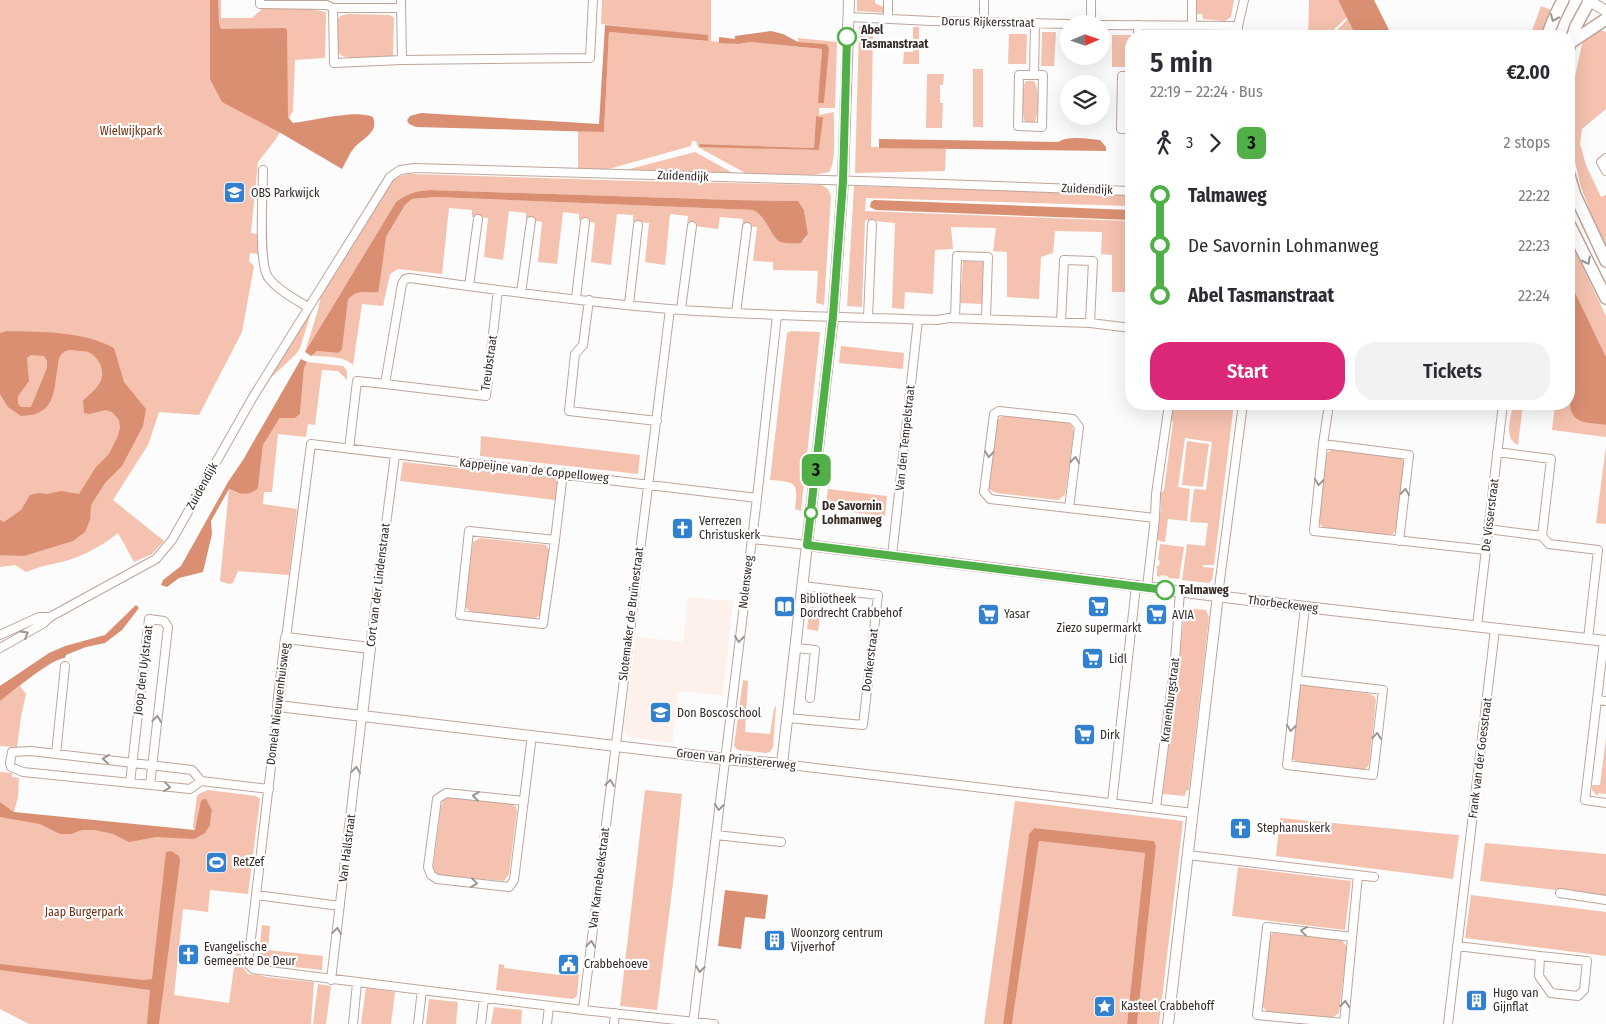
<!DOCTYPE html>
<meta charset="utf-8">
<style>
body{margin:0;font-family:"Fira Sans Condensed",sans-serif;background:#f2f2f3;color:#2b2b33;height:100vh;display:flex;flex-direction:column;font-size:19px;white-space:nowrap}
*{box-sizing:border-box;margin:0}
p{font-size:16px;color:#7c7c81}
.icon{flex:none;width:28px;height:28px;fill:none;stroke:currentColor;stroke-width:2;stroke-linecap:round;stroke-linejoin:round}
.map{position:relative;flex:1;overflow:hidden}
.panel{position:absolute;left:1125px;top:30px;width:450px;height:380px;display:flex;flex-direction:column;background:#fff;border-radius:20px;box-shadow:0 5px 20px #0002}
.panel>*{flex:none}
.badge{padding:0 10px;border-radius:8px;font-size:18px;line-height:32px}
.needle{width:32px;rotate:88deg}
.fabs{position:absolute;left:1060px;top:15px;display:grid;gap:10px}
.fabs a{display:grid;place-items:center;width:50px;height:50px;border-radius:50%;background:#fff;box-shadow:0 5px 20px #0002;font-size:25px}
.map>.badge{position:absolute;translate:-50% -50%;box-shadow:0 0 0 2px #fff}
.legs{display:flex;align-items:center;gap:8px;height:55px;padding:0 25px;font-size:16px}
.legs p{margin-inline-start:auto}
.overview{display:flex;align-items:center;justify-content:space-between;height:85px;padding:0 25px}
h1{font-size:28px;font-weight:600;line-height:38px}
.cta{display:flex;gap:10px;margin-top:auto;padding:10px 25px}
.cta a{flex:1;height:58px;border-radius:20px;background:#db2777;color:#fff;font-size:20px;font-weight:600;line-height:58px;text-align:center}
.cta a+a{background:#f2f2f3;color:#2b2b33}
ul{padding:0 25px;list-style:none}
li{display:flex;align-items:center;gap:18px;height:50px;font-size:19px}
li i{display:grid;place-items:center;width:8px;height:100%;margin:0 6px;background:currentColor}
li i::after{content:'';width:12px;height:12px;margin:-6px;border:4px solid;border-radius:50%;background:#fff}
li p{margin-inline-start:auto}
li:first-child i{background:linear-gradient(#0000 50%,currentColor 0)}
li:last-child i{background:linear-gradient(currentColor 50%,#0000 0)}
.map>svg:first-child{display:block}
</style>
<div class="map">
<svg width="1606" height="1024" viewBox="0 0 1606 1024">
<rect width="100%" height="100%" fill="#fcfcfc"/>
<path fill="#fef0ea" d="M1389,32L1518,33L1517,36H1392Z
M688,597L733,601L723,696L679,691L672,743L630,737L626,734L624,729L636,637L683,642Z"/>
<path fill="#f4c2ae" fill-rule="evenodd" d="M0,0H221V18H252L264,7H299L326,12L325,58L295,60L293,111L276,139L258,162L251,233L258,234L259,254L250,253L249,261L254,266L242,332L199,415L159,412L148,445L113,500L164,541L152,554L134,562L118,533C105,544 85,555 69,560C54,564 40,566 26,572L15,565L0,567Z
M602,0H711V41L739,44L750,42L822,49L819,103H824L826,44L798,42V38L837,42L835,108H819V115L834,112C833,127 837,161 829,172L814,175L747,174L698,147L696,141H692L691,146L605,170H578V131L604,132L609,32L707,41L708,36L601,24ZM816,116H821L819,150L700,146V144L814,148Z
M857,0H875V3L885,8V13L857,11Z
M1196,0H1234L1231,17L1225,21L1203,19L1202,14H1196Z
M1309,0H1338L1356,36H1334L1333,34L1347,20L1346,18L1327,36H1308Z
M1541,6L1551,10L1542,36H1530Z
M348,14L390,15L394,18L393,56L351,58L342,56L337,51V21L340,16Z
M859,26H885L884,32H873L871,147L946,149L945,171L855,173Z
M913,27H919V64H903L904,52H913Z
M1597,29L1606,32V109L1582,129L1580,144L1586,165L1601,197L1606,195V245L1592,216L1581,187L1573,153L1571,129L1574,81L1582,44Z
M1042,32H1056L1054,66H1041Z
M1009,34H1027L1026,64H1008Z
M1112,35H1132L1131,67H1112Z
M973,69H983V127H973Z
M927,74H944L943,85H940V103H943L942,128H926Z
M1026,81H1034C1040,90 1039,114 1034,124H1026C1021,113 1020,91 1026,81Z
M695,152L733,173L618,172Z
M409,174L636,181L822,185L828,189L831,196L824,305L816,303L818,271L773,270V262L753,261L757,227L742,226L743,219L720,217L718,229L687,225L688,216L670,214L665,265L645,262L649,223L633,222V215L617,214L611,265L591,262L595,223L579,220V214L563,212L557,264L538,262L542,222L526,219V213L509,211L503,260L484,257L488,218L472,217V210L449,208L442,274L398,269L390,274L383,306L362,304L353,365C342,355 325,357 311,356L316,351L338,353L342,350L348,300L352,294L360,292H373L386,237L405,205L412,199L436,197L754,210L761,214L766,220L776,239L781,242L804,241L808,234L804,210L798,201L734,200L430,190C416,191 408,193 396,202L305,352L318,310L322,290L388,184L395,177Z
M854,186L1126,194L1131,206L866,198L865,211L1131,221V292H1112V255L1101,254L1102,232L1055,231L1053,253L1041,257L1039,299L1007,297V252L993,251L996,228L951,227L953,249L935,250L933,294L905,292L904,309L892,308L895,223L865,220L862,307L847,306Z
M1569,238L1606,316V357L1569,280Z
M963,261L984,262L982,304L960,303Z
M314,303L300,348L296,354L261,387Z
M791,331L820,332L801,511L795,509C798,482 797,482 770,480L787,333Z
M1569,334L1575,349L1570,407L1601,424L1606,425V437L1552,430L1555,404H1569Z
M841,346L904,353L903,369L839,363Z
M307,362L343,366L347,371V380L338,371L322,370L315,425L308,424L306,437L278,434L272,492H264L263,504L297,509L289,575L238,571L233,583L229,584L220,581L229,489L236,493L258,488L263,445L281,417L295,418L300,414L304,368Z
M1174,404H1234L1214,565H1203V567L1214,568L1212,580L1209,583L1182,580L1187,544L1205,546L1208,523L1190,522L1194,489L1206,490L1212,442L1185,438L1178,487L1190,489L1187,521L1168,519L1165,542L1159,541L1157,538L1161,508L1160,494L1164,490L1173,422L1170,417Z
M1513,404H1523L1518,445C1503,439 1511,417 1513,404Z
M1006,416L1068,423L1072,426L1074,431L1065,495L1058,500L997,493L988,489L997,420L1001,417Z
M481,436L640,455L638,474L480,456Z
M1187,441L1209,444L1203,487L1182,485Z
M1606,446V524L1596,523Z
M1331,450L1394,456L1401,457L1404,462L1396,529L1393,534L1387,535L1327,528L1321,526L1319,521L1327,453Z
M403,462L558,479L555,500L400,481Z
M828,489L887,496L885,516L825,509Z
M480,538L546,545L549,550L541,614L534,619L472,612L468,610L465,606L473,542Z
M1160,544L1184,547L1179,579L1168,578V576L1161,575L1160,577L1157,576V566H1159L1160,561L1158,560Z
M810,607L821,608L818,631L807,629Z
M1185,608L1206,610L1209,617L1189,790L1186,791L1185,796L1163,794Z
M743,680L748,681L745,732L770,734L774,708L776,706L773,747L770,752L766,753L738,750L734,746Z
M1305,685L1370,694L1374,696L1376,700L1369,764L1366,769L1361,770L1296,761L1292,759L1300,690L1301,687Z
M20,686L26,694L21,717L17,747L0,746V701Z
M1606,738V794L1599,793L1598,795H1596L1592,790V785H1600Z
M0,772L12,773V777L19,778L18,797L14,812L0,802Z
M208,790L256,796L260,799L248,894L210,890L208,912L183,909L174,995L229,1003L236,953L241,954V965L248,974L254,975L255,974L266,977L314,982L311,1024H29L0,1009V809L8,814L176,837H180L210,825L212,810L206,800L195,830L193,827L197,795Z
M645,790L682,794L673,883L657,1010L620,1006Z
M449,797L512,804L516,807L517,811L509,874L504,881L439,875L435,872L433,868L441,807L443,801Z
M1015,801L1183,821L1159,1024H1137L1156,846L1154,841L1034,828L1029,834L1003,1024H984Z
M1280,818L1459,835L1453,879L1276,856Z
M1039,841L1145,853L1127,1024H1012Z
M1485,843L1606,854V896L1480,881Z
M1238,867L1351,881L1345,930L1232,916Z
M1471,895L1606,912V956L1465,938Z
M262,925L270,926L268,950L323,956L322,970L258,963Z
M1273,933L1342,940L1347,947L1339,1013L1332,1018L1268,1012L1262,1006L1270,937Z
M499,964L504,965V968L559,975L567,973L579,974L577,996L573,999L496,990Z
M318,984L331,986L326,1024H313Z
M366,988L395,992L391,1024H361Z
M429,999L458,1002L456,1024H426Z
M494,1007L522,1010L521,1024H491Z"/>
<path fill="#da8f72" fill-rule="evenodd" d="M210,0H218L219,23L221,29L285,28L287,30L288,117L293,123C313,121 356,109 373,117C379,133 363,138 354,148C349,154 346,162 342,169L279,132L222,102L210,79Z
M1338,0H1374L1392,36H1356Z
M605,25L708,35V41L609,32L604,132L416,127L409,124L407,120L410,116L421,113L599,124Z
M771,31L783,34L798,42L826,44L829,48L824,103H818L822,49L750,42L739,44L719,43V37L735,39V36Z
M816,116L823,117L819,150L699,147L700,144L814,148Z
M879,139L1058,142C1069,135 1088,139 1100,140L1106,147V151L879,148Z
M430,190L734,200L798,201L804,210L808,234L801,243C795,243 787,244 781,242C772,240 768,217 753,210L436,197L412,199L405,205L386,237L379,288L378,292C365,293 356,289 348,300L342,350L338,353L317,351L311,356L305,352L396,202C408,193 416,191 430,190Z
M874,200L1131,210V220L876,210L870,207L871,202Z
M1569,280L1606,357V425C1591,422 1574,426 1570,407L1575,349L1569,334Z
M7,331C41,332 83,331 114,348L124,382L146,409L143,426L122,466L105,483L91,505L90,520L85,532L73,541L24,556L0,555V520L4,522L21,510L30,495L39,493L47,494L61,491L79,494L96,467L109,454L117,438L120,428L119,420L112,412L106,410L89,414L84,413L83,401C88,395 96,390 99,384C108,371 97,351 82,351C76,351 69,348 64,352C59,355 58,361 58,365C53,393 56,415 21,416L8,407L0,394V333ZM31,355L44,356L47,361V368L31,407H21L18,404V396L29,381L27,358Z
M301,359L307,362L304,368L300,414L295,418H280L263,445L258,488C249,497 239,494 229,489L211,521L212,534L203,572L179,578L167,587L161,585L163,580L181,566L228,482L243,460Z
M136,605L139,608L122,630L105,643L86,647L66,655L65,658C50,659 14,691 0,701V686L49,653L65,646L105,635Z
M204,799H206L212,810L210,825L205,833L194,839L156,837L129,842L113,834L95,830H82L71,834H60L40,824L0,817V802L14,812L195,830L201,801Z
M1034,828L1154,841L1156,846L1137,1024H1127L1145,853L1039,841L1012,1024H1003L1029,834Z
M171,851L179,856L180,861L159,1024H147L150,990L0,970V964L143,980L152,979L165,860L166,852Z
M725,890L768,895L765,919L745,917L741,949L718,946Z"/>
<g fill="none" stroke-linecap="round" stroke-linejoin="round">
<defs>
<path id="minor" d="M260,0V4L327,5L333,8
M401,0L402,60L334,63L333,8H401
M848,17L932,21L1069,24
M888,18V0
M984,22V0
M1091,24V0
M1101,25L1238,26
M1192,25V0
M1138,36V25
M1238,36V26L1244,0
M402,60L590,58L593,0
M1019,75H1043L1042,127L1018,126Z
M1034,75L1035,23
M1131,76H1122L1121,129H1131
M1606,158L1601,162L1606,171
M263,170C263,191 258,263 268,277C276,289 296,300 308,307
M469,286L478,219
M521,293L531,221
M576,298L585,222
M589,300L583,345L575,354L569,411L657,421
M629,304L638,225
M681,309L692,226
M736,313L747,227
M868,318L872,224
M955,318L957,256L988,257L986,319
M1061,322L1064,260L1093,261L1090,323
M385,384L486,396L498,290
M1323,444L1329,404
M349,449L357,381L385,384L402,284L405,279L410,278C495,290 583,302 669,309C758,316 848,317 937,320L949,318L1090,323L1131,328
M1497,452L1551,459L1542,536
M1069,508L1079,427L1073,419L999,411L994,414L984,492L990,499L1155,518
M1488,529L1542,536L1549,544L1598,550L1588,639
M469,531L555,540L543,624L460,615Z
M752,539L807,545
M555,540L563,473
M1399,541L1409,455L1323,444L1314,531L1486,550
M892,556L918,320
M1147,587L1155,518L1156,494L1169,404
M1218,595L1243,404
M1477,626L1503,404
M0,635L39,617H50
M286,638L311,444L757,498
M0,648L44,623L50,617L156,559L172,540L253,397L390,177L400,170L415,168L860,181L1131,191
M370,648L395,455
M796,648L815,650L810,698
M1297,680L1383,690L1373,775L1287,765L1305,607
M1597,700L1604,641
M1606,701L1597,700L1585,800L1606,803
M278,706L248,964L253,969L583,1010L714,1024
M788,718L863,725L878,595L803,586
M56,754L65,666
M782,764L1193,813
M201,781L192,770L31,751L12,752L10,763L11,767L23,772L190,789L201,781L269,789
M130,783L149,619L164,621L168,627L150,785
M524,801L446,793L437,799L428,867L431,875L437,879L509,887L514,880L532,735
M1112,803L1136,586
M1156,808L1175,660L1180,591
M716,835L781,842
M1188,855L1374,877
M1560,893L1606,900
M256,895L340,906
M1352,937L1267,927L1257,1015L1344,1023L1358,875
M1457,946L1540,956
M1540,956L1587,961L1584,990L1578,996L1551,993L1539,976Z
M331,980L362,716
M583,1010L670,309
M353,1024L357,983
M418,1024L422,990
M481,1024L484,998
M547,1024L549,1006
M614,1024L615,1013
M693,1024L757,498L777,315
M1448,1024L1495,629"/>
<path id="tertiary" d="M1588,0L1606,11
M807,545L1305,607L1606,641
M362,716L370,648L286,638L278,706L725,759L782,764L833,317L843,181L849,0
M1168,1024L1218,595"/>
<path id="secondary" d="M1547,36L1555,16L1563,0
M1570,43L1606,19
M1569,47L1576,26L1590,0
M1569,175L1575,195L1606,261
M1569,224L1606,298"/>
</defs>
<use href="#minor" stroke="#bfa59a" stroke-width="10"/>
<use href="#tertiary" stroke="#bfa59a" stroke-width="12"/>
<use href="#secondary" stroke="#bfa59a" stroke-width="14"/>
<use href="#minor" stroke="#fff" stroke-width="8"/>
<use href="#tertiary" stroke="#fff" stroke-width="10"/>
<use href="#secondary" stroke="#fff" stroke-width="11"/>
</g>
<defs><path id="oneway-chevron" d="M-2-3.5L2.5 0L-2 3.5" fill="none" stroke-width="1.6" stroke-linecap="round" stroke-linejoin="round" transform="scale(1.25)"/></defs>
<g stroke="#9a9593">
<use href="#oneway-chevron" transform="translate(1554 18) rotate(113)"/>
<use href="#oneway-chevron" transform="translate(1587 261) rotate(63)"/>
<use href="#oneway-chevron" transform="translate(989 454) rotate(97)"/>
<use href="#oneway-chevron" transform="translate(1075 460) rotate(-83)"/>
<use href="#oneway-chevron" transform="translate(1319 482) rotate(96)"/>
<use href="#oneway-chevron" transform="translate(1405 492) rotate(-83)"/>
<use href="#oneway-chevron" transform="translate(25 634) rotate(-31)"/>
<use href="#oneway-chevron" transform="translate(739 639) rotate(97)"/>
<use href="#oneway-chevron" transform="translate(157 719) rotate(-83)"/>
<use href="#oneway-chevron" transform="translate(1291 728) rotate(97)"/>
<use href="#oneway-chevron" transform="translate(1377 736) rotate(-83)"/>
<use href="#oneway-chevron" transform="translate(106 759) rotate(-174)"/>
<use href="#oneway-chevron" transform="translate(356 770) rotate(-83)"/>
<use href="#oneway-chevron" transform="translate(610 783) rotate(-83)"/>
<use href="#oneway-chevron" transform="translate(167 787) rotate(6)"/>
<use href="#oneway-chevron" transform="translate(476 796) rotate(-174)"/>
<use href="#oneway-chevron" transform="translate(719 807) rotate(97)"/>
<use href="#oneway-chevron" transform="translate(474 883) rotate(7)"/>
<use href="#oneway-chevron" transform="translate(337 931) rotate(-83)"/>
<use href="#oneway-chevron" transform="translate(1304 931) rotate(-173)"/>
<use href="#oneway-chevron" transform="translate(591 944) rotate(-84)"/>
<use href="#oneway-chevron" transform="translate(700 969) rotate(97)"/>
<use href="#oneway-chevron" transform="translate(1345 1004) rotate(-84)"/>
</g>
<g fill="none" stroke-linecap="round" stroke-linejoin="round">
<defs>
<path id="line-1" d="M847,37L843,181L833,316L807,545L1165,590"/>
</defs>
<use href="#line-1" stroke="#fff" stroke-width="11"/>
<use href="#line-1" stroke="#50af46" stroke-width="8"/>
</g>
<defs>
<symbol id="school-square" viewBox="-11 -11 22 22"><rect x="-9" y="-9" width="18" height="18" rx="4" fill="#3280d0" stroke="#fff"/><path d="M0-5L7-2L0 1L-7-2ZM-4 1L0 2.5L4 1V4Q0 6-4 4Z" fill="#fff"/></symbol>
<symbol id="church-square" viewBox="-11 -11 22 22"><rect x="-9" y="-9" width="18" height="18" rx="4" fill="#3280d0" stroke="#fff"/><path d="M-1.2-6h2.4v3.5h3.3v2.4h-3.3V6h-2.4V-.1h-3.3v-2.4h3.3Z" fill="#fff"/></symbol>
<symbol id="library-square" viewBox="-11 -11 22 22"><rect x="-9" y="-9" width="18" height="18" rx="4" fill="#3280d0" stroke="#fff"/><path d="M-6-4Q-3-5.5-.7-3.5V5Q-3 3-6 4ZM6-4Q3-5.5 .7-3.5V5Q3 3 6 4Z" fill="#fff"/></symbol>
<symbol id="supermarket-square" viewBox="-11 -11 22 22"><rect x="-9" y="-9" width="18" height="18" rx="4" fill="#3280d0" stroke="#fff"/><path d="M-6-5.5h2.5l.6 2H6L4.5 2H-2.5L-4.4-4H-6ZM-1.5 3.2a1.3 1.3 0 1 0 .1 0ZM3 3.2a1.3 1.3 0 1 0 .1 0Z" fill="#fff"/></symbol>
<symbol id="stadium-square" viewBox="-11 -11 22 22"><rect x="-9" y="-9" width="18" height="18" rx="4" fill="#3280d0" stroke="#fff"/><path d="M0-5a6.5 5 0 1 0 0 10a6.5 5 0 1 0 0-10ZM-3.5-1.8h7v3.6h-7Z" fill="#fff"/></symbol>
<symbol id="building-square" viewBox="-11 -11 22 22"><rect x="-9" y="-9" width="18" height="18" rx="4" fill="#3280d0" stroke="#fff"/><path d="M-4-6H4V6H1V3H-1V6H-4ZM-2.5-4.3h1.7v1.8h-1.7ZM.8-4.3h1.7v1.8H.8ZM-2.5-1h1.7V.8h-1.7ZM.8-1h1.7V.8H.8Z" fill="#fff"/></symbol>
<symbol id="civic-square" viewBox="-11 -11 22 22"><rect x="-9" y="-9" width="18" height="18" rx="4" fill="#3280d0" stroke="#fff"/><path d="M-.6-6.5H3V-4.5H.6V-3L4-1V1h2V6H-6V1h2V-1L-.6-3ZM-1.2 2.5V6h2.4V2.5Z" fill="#fff"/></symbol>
<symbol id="sight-square" viewBox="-11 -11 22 22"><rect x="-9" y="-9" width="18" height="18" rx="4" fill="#3280d0" stroke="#fff"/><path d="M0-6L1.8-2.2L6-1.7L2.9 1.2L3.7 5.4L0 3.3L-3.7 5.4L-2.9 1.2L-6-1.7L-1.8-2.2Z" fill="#fff"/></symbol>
</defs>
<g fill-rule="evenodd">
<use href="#school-square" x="222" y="180" width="25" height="25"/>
<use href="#church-square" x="670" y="516" width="25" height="25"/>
<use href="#library-square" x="772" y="594" width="25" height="25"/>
<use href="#supermarket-square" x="1086" y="594" width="25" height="25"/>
<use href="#supermarket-square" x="976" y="602" width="25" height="25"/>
<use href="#supermarket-square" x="1144" y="602" width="25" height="25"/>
<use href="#supermarket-square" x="1080" y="646" width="25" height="25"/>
<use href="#school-square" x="648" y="700" width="25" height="25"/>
<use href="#supermarket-square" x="1072" y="722" width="25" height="25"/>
<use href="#church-square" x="1228" y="816" width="25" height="25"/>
<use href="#stadium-square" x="204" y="850" width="25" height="25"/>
<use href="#building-square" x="762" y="928" width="25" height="25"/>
<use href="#church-square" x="176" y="942" width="25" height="25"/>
<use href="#civic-square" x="556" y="952" width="25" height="25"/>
<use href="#building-square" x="1464" y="988" width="25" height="25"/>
<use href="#sight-square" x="1092" y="994" width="25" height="25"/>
</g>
<g fill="#fff" stroke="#50af46" stroke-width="2.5">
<circle cx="847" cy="37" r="9"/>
<circle cx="811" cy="513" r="6"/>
<circle cx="1165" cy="590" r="9"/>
</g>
<g text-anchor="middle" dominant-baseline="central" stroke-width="4.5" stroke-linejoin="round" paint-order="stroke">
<g font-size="12" fill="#352b27" stroke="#fff">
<text transform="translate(988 22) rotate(1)">Dorus Rijkersstraat</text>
<text transform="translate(683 176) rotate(2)">Zuidendijk</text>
<text transform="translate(1087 189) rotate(2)">Zuidendijk</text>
<text transform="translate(489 363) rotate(-82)">Treubstraat</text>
<text transform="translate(905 438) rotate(-84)">Van den Tempelstraat</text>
<text transform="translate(534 470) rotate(6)">Kappeijne van de Coppelloweg</text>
<text transform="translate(202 486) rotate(-61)">Zuidendijk</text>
<text transform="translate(1490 515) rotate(-83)">De Visserstraat</text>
<text transform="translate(746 582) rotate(-83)">Nolensweg</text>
<text transform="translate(378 585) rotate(-83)">Cort van der Lindenstraat</text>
<text transform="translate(1283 604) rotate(7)">Thorbeckeweg</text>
<text transform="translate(631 614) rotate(-83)">Slotemaker de Bruïnestraat</text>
<text transform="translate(870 660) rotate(-83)">Donkerstraat</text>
<text transform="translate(143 670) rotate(-83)">Joop den Uylstraat</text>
<text transform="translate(1170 700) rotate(-83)">Kranenburgstraat</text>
<text transform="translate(278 704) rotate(-83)">Domela Nieuwenhuisweg</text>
<text transform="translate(1480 758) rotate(-83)">Frank van der Goesstraat</text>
<text transform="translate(736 759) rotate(6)">Groen van Prinstererweg</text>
<text transform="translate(347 848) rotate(-83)">Van Hallstraat</text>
<text transform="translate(599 878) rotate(-83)">Van Karnebeekstraat</text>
</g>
<g font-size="12" font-weight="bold" fill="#352b27" stroke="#fff" text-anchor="start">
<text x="861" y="30">Abel<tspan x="861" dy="14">Tasmanstraat</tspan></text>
<text x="822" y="506">De Savornin<tspan x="822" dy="14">Lohmanweg</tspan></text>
<text x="1179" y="590">Talmaweg</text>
</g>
<g font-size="12" fill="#722f10" stroke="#fff">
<text x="131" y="131">Wielwijkpark</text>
<text x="84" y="912">Jaap Burgerpark</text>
</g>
<g font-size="12" fill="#352b27" stroke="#fff" text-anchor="start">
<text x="251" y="193">OBS Parkwijck</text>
<text x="699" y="521">Verrezen<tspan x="699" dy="14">Christuskerk</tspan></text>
<text x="800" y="599">Bibliotheek<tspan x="800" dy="14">Dordrecht Crabbehof</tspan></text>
<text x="1004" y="614">Yasar</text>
<text x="1172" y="615">AVIA</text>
<text x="1099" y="628" text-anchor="middle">Ziezo supermarkt</text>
<text x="1109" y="659">Lidl</text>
<text x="677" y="713">Don Boscoschool</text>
<text x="1100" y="735">Dirk</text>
<text x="1257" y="828">Stephanuskerk</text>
<text x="233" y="862">RetZef</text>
<text x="791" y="933">Woonzorg centrum<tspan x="791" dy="14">Vijverhof</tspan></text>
<text x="204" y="947">Evangelische<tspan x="204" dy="14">Gemeente De Deur</tspan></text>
<text x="584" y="964">Crabbehoeve</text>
<text x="1493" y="993">Hugo van<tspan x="1493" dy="14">Gijnflat</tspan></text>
<text x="1121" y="1006">Kasteel Crabbehoff</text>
</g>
</g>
</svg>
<div class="fabs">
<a><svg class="needle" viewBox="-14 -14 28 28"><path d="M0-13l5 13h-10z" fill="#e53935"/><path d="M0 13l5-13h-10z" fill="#7c7c81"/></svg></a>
<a><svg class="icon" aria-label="layers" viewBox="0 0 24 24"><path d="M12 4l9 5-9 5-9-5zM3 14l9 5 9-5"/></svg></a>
</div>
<b class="badge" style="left:816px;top:470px;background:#50af46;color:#111">3</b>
<section class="panel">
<div class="overview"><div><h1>5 min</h1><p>22:19 – 22:24 · Bus</p></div><b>€2.00</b></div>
<div class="legs"><svg class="icon" aria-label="walk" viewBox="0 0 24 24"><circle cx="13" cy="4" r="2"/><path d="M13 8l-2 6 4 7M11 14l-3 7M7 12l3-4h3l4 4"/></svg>3<svg class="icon" aria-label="forward" viewBox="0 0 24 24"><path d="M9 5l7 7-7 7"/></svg><b class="badge" style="background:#50af46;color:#111">3</b><p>2 stops</p></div>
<ul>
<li><i style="color:#50af46"></i><b>Talmaweg</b><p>22:22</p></li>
<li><i style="color:#50af46"></i><span>De Savornin Lohmanweg</span><p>22:23</p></li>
<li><i style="color:#50af46"></i><b>Abel Tasmanstraat</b><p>22:24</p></li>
</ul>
<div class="cta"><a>Start</a><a>Tickets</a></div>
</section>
</div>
